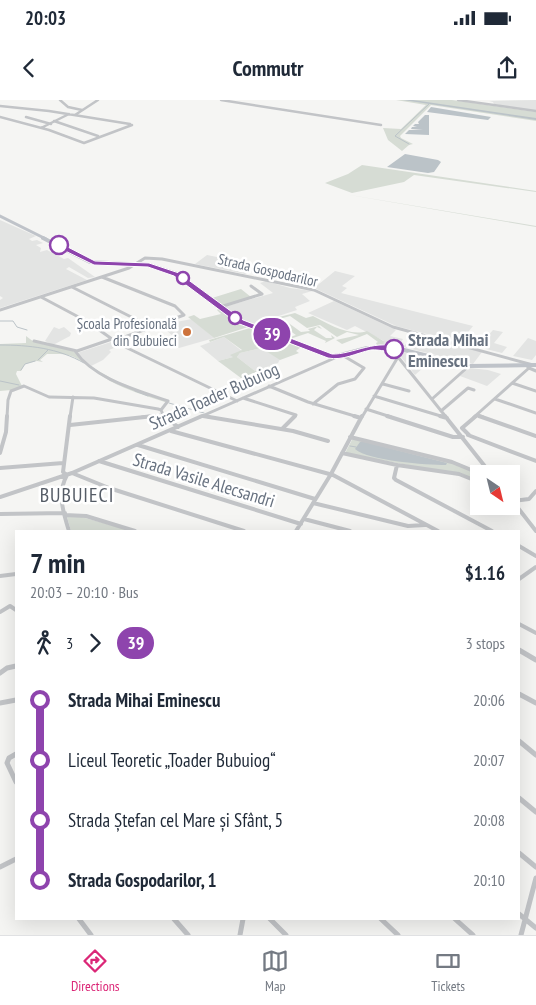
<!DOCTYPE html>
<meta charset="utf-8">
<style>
body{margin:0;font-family:"PT Sans Narrow",sans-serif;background:#f2f2f3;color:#1f2937;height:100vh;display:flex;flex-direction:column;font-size:19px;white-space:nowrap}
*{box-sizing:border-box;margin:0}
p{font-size:16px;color:#747a83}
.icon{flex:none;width:28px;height:28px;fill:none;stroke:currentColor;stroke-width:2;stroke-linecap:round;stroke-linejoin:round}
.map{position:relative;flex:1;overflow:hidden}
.side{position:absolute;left:15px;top:430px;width:505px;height:390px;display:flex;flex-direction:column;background:#fff;border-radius:0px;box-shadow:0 5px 20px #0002}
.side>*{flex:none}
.badge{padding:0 10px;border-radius:16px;font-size:18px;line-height:32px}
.needle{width:32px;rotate:145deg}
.buttons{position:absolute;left:470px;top:365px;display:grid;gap:10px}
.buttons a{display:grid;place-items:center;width:50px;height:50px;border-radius:0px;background:#fff;box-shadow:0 5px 20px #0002;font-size:25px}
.map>.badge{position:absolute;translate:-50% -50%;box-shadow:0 0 0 2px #fff}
.legs{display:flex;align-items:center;gap:8px;height:55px;padding:0 15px;font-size:16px}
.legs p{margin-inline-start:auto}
.headline{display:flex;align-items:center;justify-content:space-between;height:85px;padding:0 15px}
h1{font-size:28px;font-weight:800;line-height:38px}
ul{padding:0 15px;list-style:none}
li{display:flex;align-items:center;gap:18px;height:60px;font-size:19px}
li i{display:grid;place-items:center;width:8px;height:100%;margin:0 6px;background:currentColor}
li i::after{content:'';width:12px;height:12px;margin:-6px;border:4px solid;border-radius:50%;background:#fff}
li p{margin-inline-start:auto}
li:first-child i{background:linear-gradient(#0000 50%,currentColor 0)}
li:last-child i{background:linear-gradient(currentColor 50%,#0000 0)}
.status{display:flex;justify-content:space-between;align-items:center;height:35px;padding:0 25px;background:#fff;direction:ltr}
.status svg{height:14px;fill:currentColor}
header{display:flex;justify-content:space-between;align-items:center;height:65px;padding:0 15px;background:#fff;font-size:22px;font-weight:800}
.dock{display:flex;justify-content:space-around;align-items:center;height:70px;border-top:1px solid #e0e1e3;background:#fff;font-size:14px;color:#747a83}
.dock a{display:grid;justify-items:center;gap:2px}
.dock .active{color:#db2777}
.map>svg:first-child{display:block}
</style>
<div class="status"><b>20:03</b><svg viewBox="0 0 49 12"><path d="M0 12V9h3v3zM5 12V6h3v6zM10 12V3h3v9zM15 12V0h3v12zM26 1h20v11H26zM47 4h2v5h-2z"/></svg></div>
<header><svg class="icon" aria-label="back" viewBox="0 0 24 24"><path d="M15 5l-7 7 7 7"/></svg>Commutr<svg class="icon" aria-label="share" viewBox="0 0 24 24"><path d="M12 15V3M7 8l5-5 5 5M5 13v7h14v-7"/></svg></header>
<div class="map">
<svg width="536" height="835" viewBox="0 0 536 835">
<rect width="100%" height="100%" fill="#f5f5f3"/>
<path fill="#e3e4e3" d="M536,0V11L494,4L493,2L489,1Z
M0,120L36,136L29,139L32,141L37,140L43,143L36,145L41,148L40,152L47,150L64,159L68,158L95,177L88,178L69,167L66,169L87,180L0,208V200L3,198L0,196Z
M207,155L217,157L255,167L245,174L195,164Z
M335,171L355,176L342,186L347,188L341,193L473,226L464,237L478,240L473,246L396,226L314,188Z
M266,181L290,188L312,191L302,194L310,201L295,207L297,210L254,224L243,220L224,207L273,193L260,183Z
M334,201L396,230L390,236L403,239L401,242L404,243L401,247L383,243L384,241L355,226L347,230L308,213Z
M192,219L214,238L179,248L170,240L174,238L173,236L160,225Z
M54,227L59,229L64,227L71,233L70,236L53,245L45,241Z
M493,230L503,232L494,243L507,247L502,253L478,247Z
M414,235L482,252L473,264L403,247L406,244L424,247L428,243L412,237Z
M224,237L242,251L233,257L218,261L200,246Z
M528,238L536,241V255L532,260L513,256Z
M111,242L119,246L109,250L111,252L103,260L91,266L77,253Z
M261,248L280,259L278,263L255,271L237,257L240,253Z
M401,252L433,259L415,275L398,253Z
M469,268L488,270L501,274L487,286L460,276Z"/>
<path fill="#d6dcd4" d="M396,0H452L536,12V21L431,5L400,36L401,38L413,44L409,45L402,51L388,40L383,28L401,29L426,5Z
M362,65L536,91V92L414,75L404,82L352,93L325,83L348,74Z
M344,94L536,126V127Z
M241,189L251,197L220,206L212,198Z
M219,208L238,222L248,227L214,238L188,217L194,215L200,219L221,214L217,210Z
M295,213L306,218L313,216C328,224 350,237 367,231L385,242L383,243L392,246L377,245L376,243L378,242L367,234L342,244L336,240L359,235L347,232L337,237L320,225L307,228L290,216L276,220L279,217Z
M283,219L301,232L310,231L308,229L319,226L322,229L317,227L314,230L326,238H332L331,235L335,238L325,243L326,241L308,233L290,239L268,231L270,228L287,234L285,236L290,237L296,235L277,222L271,225Z
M250,228L301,247L296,251L299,253L280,260L261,248L240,253L237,257L255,271L275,265L241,278L218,261L233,257L230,255L242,250L224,237L210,242L209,240Z
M26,236L34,242L73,251L90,266L116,281L166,301L165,302C146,296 127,290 110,281C98,274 86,263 74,257C66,253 56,254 47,254L40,260L43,262L37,261L25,264L21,271H17L16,274L22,286L11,290L0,291V244L26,243Z
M353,338L449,362L479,374V381L470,377L345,353Z
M78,416L132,431H71L67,417Z"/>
<path fill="#bbc3c8" d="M431,7L491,17L488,20L427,12Z
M425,15H429V35L405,34L409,30H423L411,29L412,27H417L413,26L415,24H419L418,22Z
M405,54L438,60L441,62L434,72L428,73L387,67Z
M360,342H365L447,363L446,365C426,365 369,361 355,349Z"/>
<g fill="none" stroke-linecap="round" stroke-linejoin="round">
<path stroke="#bbc3c8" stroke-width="1" d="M409,44L395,36L429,4
M0,221H13L17,227L27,230
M0,245C29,245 58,248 84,263
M38,260L48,250
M21,270L25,264L35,261
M0,281L19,285
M135,291L148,296
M169,303L204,313
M350,346L356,347"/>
<path fill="#bbc3c8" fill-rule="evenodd" d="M403,0H413L536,18V20Z"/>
<path stroke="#c2c4c7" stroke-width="2.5" d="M60,0L68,7L82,10
M221,0L381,25
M458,0L536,11
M0,6L49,11L130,24
M75,15L98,0
M0,17L49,30L84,43L132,25
M26,17L51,24
M54,21L98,36
M41,28L69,14"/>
<path stroke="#c2c4c7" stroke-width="3" d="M102,177L175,206L184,215L114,241
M251,186L262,194
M72,187L149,226
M41,197L88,222L119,244L237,301
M220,207L262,194
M0,210L129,168L145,158L162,159L314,190L393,227L533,265
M34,241L77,251L112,239
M396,249L398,257L446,317
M75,251C94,279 137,290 168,301L161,310
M529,268L536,271
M512,283L536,291
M383,284L409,291
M269,286L308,302L358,317
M374,296L444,317
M243,298L296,315L294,317
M432,299L469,266
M495,299L536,313
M313,304L338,284L355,279L364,268L342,255
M366,309L391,317
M441,311L468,288L474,290
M477,315L483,317
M203,316L210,317
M7,317L8,300L11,291L24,286L49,297L94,298L158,309L161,310L164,317
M70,317L73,297
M142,317L162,315
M200,317L337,257
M362,317L398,257
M474,317L529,268L526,265"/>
<path stroke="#c2c4c7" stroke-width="4" d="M164,316L178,327
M203,316L293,331L328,341
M354,316L361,318
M387,316L453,337H463
M440,316L447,318
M445,316L491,374
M479,316L536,336
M70,325L154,316
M282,329L295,316
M171,331L333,375L438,431
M468,335L536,361
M469,335L462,328L476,316
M350,337L452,362L481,374
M138,345L315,399
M0,353L6,332L7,316
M342,353L397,365L459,374L479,382
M99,361L301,424
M397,365L394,378L396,380L492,431
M0,368L63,363
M72,373L109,388L244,431
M0,397L72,373L202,316
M511,399L536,431
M513,401L529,399L536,391
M313,403L408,426L425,425
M0,414L65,413
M65,415L86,416L135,431
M304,419L350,431
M69,431C63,412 57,393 67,375L63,372L70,316
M296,431L331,374L362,316
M519,446L536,456
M0,476L16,474
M519,479L536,467
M0,512L10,506L16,510
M519,524L536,533"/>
<path stroke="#c2c4c7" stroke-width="5" d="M519,550L536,560
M0,573L7,568L16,566
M519,594L536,603
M0,603L16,600
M519,641L536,655
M16,654L9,658L7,663L16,682
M519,698L536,712
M519,753L536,767
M0,767L16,759
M519,814L536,828
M79,819L91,835
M174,819L188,835
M270,819L286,835
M381,819L398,835
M455,819L473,835
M240,835L243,819
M521,835L536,778"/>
<path stroke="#bfc3c9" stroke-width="3" d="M0,116L46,139"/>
<path stroke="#bfc3c9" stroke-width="4" d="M43,138L90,162L149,165L177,174L242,222L333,257L367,248H382L404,250L469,266L536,265"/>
</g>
<path fill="#8e44ad" stroke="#fff" d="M57,144H62L95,161L149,163L179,173L243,220L332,254C351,255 381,237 398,249C391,254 380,249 371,250C356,253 343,261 328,258L237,223L174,176L148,167L94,165L57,147Z"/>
<g fill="#fff" stroke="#8e44ad" stroke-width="2.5">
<circle cx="59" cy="145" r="9"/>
<circle cx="183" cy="178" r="6"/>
<circle cx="235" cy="218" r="6"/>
<circle cx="394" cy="249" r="9"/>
</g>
<circle fill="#cd723b" stroke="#fff" stroke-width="2" cx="187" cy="232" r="5"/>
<g text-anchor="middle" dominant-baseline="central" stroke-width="5" stroke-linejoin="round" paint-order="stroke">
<g font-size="15" fill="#687280" stroke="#fff">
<text transform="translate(268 170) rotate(13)">Strada Gospodarilor</text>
</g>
<g font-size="15" fill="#687280" stroke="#fff" text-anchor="end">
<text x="177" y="223">Școala Profesională<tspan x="177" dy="17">din Bubuieci</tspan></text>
</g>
<g font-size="18" font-weight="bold" fill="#687280" stroke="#fff" text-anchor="start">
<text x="408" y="239">Strada Mihai<tspan x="408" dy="21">Eminescu</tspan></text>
</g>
<g font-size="18" fill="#687280" stroke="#fff">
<text transform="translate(214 296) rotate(-24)">Strada Toader Bubuiog</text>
<text transform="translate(204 380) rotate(17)">Strada Vasile Alecsandri</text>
</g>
<g font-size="20" letter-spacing="1" fill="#555c66" stroke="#fff">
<text x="77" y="395">BUBUIECI</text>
</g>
</g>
</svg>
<div class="buttons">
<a><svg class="needle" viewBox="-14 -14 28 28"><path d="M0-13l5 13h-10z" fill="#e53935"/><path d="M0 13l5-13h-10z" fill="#747a83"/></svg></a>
</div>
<b class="badge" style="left:272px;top:234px;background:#8e44ad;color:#fff">39</b>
<section class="side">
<div class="headline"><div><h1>7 min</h1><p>20:03 – 20:10 · Bus</p></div><b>$1.16</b></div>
<div class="legs"><svg class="icon" aria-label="walk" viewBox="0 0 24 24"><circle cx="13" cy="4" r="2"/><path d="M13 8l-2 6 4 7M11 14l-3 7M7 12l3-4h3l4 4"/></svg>3<svg class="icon" aria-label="forward" viewBox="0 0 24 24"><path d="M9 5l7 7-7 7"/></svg><b class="badge" style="background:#8e44ad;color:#fff">39</b><p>3 stops</p></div>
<ul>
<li><i style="color:#8e44ad"></i><b>Strada Mihai Eminescu</b><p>20:06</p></li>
<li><i style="color:#8e44ad"></i><span>Liceul Teoretic „Toader Bubuiog“</span><p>20:07</p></li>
<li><i style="color:#8e44ad"></i><span>Strada Ștefan cel Mare și Sfânt, 5</span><p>20:08</p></li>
<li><i style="color:#8e44ad"></i><b>Strada Gospodarilor, 1</b><p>20:10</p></li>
</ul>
</section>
</div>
<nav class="dock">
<a class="active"><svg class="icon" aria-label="directions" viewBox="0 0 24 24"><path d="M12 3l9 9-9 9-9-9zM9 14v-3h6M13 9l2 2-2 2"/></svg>Directions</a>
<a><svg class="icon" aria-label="map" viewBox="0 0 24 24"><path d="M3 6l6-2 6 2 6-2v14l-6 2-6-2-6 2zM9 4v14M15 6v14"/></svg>Map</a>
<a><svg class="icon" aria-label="tickets" viewBox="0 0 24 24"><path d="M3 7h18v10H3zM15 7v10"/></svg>Tickets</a>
</nav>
